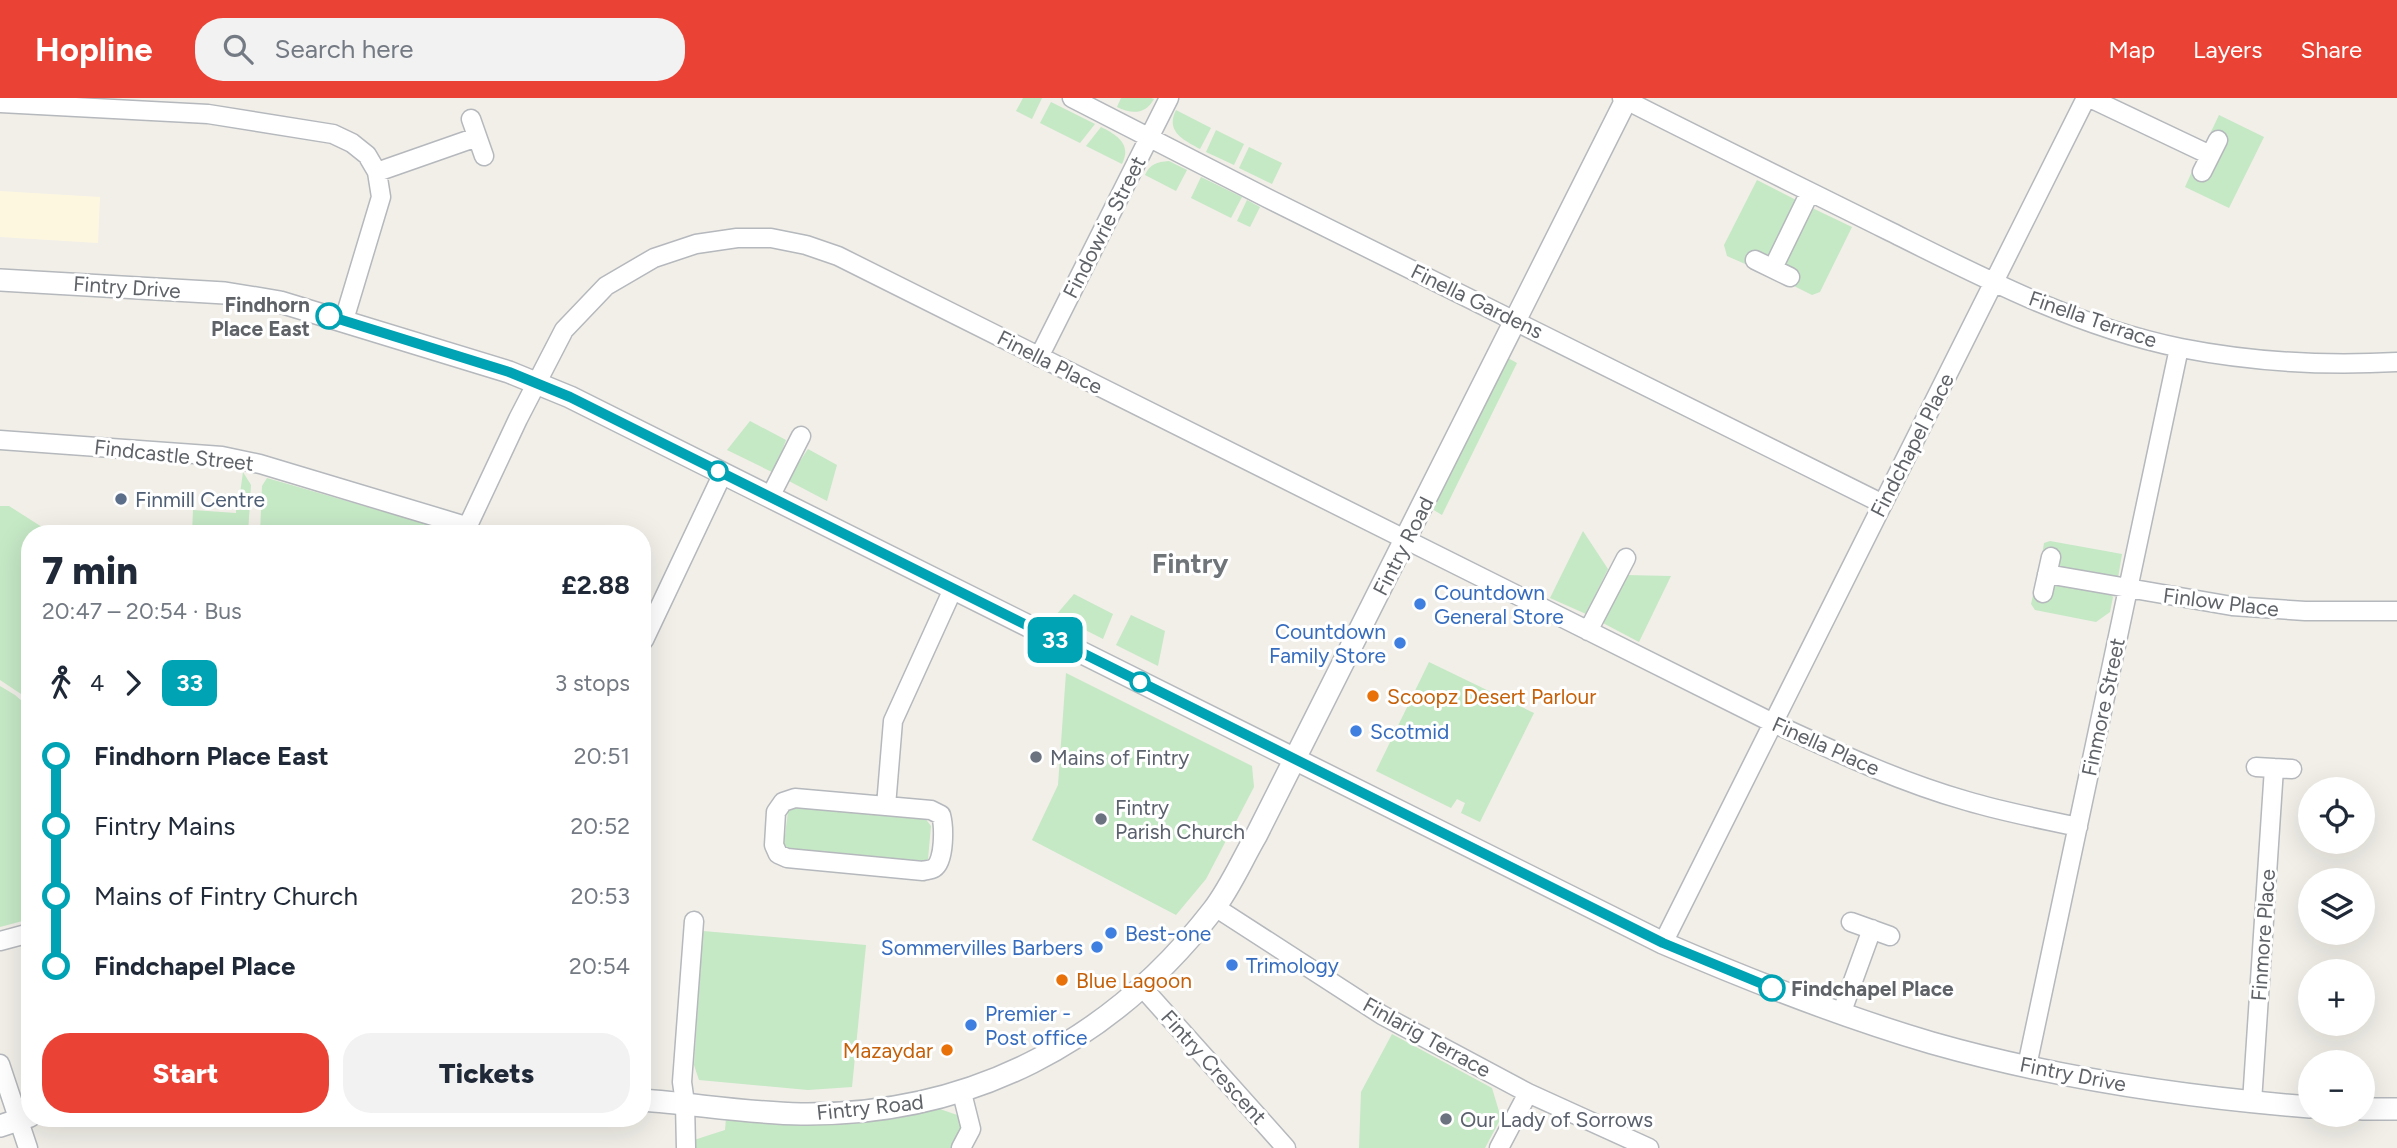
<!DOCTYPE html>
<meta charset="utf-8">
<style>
body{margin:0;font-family:Figtree,sans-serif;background:#f2f2f3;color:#1f2937;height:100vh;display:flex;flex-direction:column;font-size:26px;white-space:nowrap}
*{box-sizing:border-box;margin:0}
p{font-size:23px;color:#747a83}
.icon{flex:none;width:38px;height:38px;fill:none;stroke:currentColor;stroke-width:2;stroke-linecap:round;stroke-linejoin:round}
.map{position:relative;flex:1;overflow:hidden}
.side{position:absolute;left:21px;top:427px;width:630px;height:602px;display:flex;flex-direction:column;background:#fff;border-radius:28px;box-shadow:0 7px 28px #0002}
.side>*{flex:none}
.badge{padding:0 14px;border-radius:10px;font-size:24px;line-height:46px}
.controls{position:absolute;left:2298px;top:679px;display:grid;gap:14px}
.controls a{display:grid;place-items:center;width:77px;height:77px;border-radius:50%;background:#fff;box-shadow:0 7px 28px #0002;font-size:35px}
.map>.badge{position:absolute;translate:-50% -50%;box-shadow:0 0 0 4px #fff}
.legs{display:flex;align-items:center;gap:10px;height:77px;padding:0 21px;font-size:23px}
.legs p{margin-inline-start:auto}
.summary{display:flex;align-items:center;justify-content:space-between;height:119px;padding:0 21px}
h1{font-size:38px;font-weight:800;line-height:52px}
.action{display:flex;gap:14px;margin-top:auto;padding:14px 21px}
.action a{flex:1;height:80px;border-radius:28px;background:#ea4335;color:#fff;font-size:28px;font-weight:800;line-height:80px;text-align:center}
.action a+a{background:#f2f2f3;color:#1f2937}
ul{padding:0 21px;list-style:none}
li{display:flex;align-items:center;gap:24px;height:70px;font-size:26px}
li i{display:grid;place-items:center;width:10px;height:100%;margin:0 9px;background:currentColor}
li i::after{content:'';width:18px;height:18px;margin:-9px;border:5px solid;border-radius:50%;background:#fff}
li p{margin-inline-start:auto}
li:first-child i{background:linear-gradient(#0000 50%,currentColor 0)}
li:last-child i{background:linear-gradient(currentColor 50%,#0000 0)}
header{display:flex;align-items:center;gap:42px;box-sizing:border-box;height:98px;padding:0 35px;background:#ea4335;color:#fff}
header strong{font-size:33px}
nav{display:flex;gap:38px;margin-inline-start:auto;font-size:24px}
.search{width:490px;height:63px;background:#f2f2f3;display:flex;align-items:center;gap:18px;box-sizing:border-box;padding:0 24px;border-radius:28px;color:#747a83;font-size:26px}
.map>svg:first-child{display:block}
</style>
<header>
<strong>Hopline</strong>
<div class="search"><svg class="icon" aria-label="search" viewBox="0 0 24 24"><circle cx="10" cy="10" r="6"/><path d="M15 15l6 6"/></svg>Search here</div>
<nav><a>Map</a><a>Layers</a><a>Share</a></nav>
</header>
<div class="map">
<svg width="2397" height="1050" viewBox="0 0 2397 1050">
<rect width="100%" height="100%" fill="#f1efe8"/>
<path fill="#fef7e0" d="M0,93L100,99L98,145L0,139Z"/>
<path fill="#c5e8c5" d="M1023,0H1042L1032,21L1016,13Z
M1121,0H1151L1154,1C1145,17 1131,16 1117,9Z
M1051,4L1095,26L1080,45L1040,25Z
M1176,12L1211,30L1200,51C1184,42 1165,34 1176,12Z
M2219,17L2264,39L2229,110L2185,89L2194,69L2208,76L2223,45L2209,38Z
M1101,29C1117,37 1132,46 1122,66L1086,48Z
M1216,32L1244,46L1234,67L1206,54Z
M1249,49L1282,65L1272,86L1239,70Z
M1169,63L1187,72L1176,93L1145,77C1150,66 1157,64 1169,63Z
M1201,79L1242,99L1231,120L1191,100Z
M1757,82L1800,104L1777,150L1769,157L1758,155L1752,169L1727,158L1724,147Z
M1247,102L1260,109L1250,129L1237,123Z
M1808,108L1852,129L1820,194L1812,197L1794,188L1800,175L1786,168V154Z
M1508,260L1517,265L1442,417L1432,411Z
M750,323L786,342L774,375L727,352Z
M808,351L837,367L827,403L787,382Z
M243,374L251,387L248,436H192L193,412L236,415V412H245V404L239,403Z
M267,380L430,427L434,436H260L262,388Z
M0,408H9L53,436H30V602L0,582Z
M1583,433L1608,471L1586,516L1550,500Z
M2050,443L2122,456L2118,480L2111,483L2056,469L2058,460L2042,457L2044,445Z
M1624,477L1671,478L1639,544L1601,524Z
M2052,486L2108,493L2113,499L2110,514L2096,524L2035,512L2031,506L2034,493L2049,497Z
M1074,496L1113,516L1103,541L1056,517Z
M1131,517L1165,533L1158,568L1116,547Z
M1429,564L1534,615L1480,724L1461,715L1465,705L1457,701L1451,710L1376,673Z
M1066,575L1252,668L1254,689L1206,781L1176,817L1032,742L1058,687Z
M0,588L15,597L30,610V821L0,829Z
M796,707L924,719L931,728L928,761L921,766L789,753L784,746L788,713Z
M703,833L866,847L852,989L808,992L699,982L694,967Z
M1392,936L1492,990L1501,1020L1485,1050H1359L1361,994Z
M940,1011L960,1018L963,1033L954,1050H694V1042L725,1032L726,1020L815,1027L894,1021Z"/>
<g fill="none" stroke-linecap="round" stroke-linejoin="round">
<defs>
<path id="minor" d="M1072,0L1267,100L1883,406
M1622,0C1710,45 1799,88 1887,132C1981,179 2077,229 2181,250C2252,264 2325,268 2397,264
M2090,0L2210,57
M0,5L208,16L333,36L352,45L367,57L377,74L381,99L344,222
M471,21L484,58
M377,74L477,39
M2202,74L2218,42
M1755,162L1790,179
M1773,170L1810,94
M1039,259L1169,0
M0,342L222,358L260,366L466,428
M770,399L801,338
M464,436L518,321L564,232L606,188L654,160L696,146L737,140H771L806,147L838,158L1773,625C1836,654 1900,684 1967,703C2004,714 2041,721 2078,729
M2047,476L2232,508L2305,513H2397
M2043,495L2051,459
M1588,533L1626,460
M644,542L723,375
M2256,669L2292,671
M886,708L795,700L783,704L776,714L774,747L778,756L787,760L923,773C926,772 931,772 934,770C945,763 944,728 941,717L931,712L886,708L893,623L953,491
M1215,809L1382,917L1528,995L1649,1050
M1851,824L1890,838
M0,843L30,835
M1663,845L2086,0
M1142,889L1286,1050
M1841,916L1872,831
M0,966L28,1050
M2027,968L2179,250
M2252,1004L2274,670
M686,1050L685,1005L682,984L694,823
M961,1050L971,1031L962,995
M1499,1050L1528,995"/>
<path id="tertiary" d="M0,182L225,195L280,204L509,274L570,299L1663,845C1751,883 1840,918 1932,945C2055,980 2183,999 2310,1009
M642,1002C695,1006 748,1015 801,1016C970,1018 1111,944 1213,812C1230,790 1242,762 1256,738L1627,0
M2362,1011H2397
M0,1028L30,1018"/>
</defs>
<use href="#minor" stroke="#b5b8bc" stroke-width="21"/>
<use href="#tertiary" stroke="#b5b8bc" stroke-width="24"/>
<use href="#minor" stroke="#fff" stroke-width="18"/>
<use href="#tertiary" stroke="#fff" stroke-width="21"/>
</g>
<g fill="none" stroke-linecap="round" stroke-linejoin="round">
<defs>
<path id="line-1" d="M329,218L509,274L570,299L1663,845L1772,890"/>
</defs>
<use href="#line-1" stroke="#fff" stroke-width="16"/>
<use href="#line-1" stroke="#00a3b4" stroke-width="10"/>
</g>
<g fill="#fff" stroke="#00a3b4" stroke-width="3.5">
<circle cx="329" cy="218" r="12"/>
<circle cx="718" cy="373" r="9"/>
<circle cx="1140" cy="584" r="9"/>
<circle cx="1772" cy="890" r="12"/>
</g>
<circle fill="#5c6f8a" stroke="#fff" stroke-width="2.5" cx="121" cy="401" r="7"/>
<g fill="#3f7fe0" stroke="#fff" stroke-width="2.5">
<circle cx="1420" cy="506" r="7"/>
<circle cx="1400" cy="545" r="7"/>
<circle cx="1356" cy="633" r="7"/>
<circle cx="1111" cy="835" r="7"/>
<circle cx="1097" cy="849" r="7"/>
<circle cx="1232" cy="867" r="7"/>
<circle cx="971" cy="927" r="7"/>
</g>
<g fill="#e8710a" stroke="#fff" stroke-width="2.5">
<circle cx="1373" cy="598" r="7"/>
<circle cx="1062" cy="882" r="7"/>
<circle cx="947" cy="952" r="7"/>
</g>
<g fill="#6b7280" stroke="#fff" stroke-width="2.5">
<circle cx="1036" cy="659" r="7"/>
<circle cx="1101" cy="721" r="7"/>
<circle cx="1446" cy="1021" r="7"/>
</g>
<g text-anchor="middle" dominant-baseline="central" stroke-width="6" stroke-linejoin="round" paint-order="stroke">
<g font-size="21" fill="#5f6368" stroke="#fff">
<text transform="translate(1104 129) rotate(-63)">Findowrie Street</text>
<text transform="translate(127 189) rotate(4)">Fintry Drive</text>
<text transform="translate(1477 203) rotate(26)">Finella Gardens</text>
<text transform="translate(2093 221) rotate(19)">Finella Terrace</text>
<text transform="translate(1050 264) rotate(27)">Finella Place</text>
<text transform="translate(1912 347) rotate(-63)">Findchapel Place</text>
<text transform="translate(174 357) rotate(6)">Findcastle Street</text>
<text transform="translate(1403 448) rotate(-63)">Fintry Road</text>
<text transform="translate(2221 504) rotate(7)">Finlow Place</text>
<text transform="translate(2103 609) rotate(-78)">Finmore Street</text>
<text transform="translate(1826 648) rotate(24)">Finella Place</text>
<text transform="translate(2263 837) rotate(-86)">Finmore Place</text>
<text transform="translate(1427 939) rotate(29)">Finlarig Terrace</text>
<text transform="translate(1214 969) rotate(48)">Fintry Crescent</text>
<text transform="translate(2073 976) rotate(11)">Fintry Drive</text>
<text transform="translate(870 1009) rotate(-6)">Fintry Road</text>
</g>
<g font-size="21" font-weight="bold" fill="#5f6368" stroke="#fff" text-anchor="end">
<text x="310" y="206">Findhorn<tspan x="310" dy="24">Place East</tspan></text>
<text x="1791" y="890" text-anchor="start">Findchapel Place</text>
</g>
<g font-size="21" fill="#4e5e75" stroke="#fff" text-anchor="start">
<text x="135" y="401">Finmill Centre</text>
</g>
<g font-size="21" fill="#366cbe" stroke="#fff" text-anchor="start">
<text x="1434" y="494">Countdown<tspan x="1434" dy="24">General Store</tspan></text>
<text x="1386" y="533" text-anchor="end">Countdown<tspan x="1386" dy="24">Family Store</tspan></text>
<text x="1370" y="633">Scotmid</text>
<text x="1125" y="835">Best-one</text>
<text x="1083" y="849" text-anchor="end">Sommervilles Barbers</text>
<text x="1246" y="867">Trimology</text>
<text x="985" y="915">Premier -<tspan x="985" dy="24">Post office</tspan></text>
</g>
<g font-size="21" fill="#c56008" stroke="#fff" text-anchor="start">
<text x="1387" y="598">Scoopz Desert Parlour</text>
<text x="1076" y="882">Blue Lagoon</text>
<text x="933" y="952" text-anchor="end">Mazaydar</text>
</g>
<g font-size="21" fill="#5b616d" stroke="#fff" text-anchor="start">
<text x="1050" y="659">Mains of Fintry</text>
<text x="1115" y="709">Fintry<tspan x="1115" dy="24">Parish Church</tspan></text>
<text x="1460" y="1021">Our Lady of Sorrows</text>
</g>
<g font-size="28" font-weight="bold" fill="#70757a" stroke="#fff">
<text x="1190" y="465">Fintry</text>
</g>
</g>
</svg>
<div class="controls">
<a><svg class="icon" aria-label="locate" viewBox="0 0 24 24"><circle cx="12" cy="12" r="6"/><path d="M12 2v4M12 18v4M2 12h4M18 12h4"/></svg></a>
<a><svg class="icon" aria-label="layers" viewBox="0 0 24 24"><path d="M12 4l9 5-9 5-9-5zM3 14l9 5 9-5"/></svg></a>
<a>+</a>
<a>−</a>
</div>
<b class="badge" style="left:1055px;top:542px;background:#00a3b4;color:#fff">33</b>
<section class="side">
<div class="summary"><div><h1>7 min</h1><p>20:47 – 20:54 · Bus</p></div><b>£2.88</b></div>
<div class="legs"><svg class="icon" aria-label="walk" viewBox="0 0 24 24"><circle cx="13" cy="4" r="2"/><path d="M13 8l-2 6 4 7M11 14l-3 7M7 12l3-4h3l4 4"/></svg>4<svg class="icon" aria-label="forward" viewBox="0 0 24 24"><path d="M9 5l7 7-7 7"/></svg><b class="badge" style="background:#00a3b4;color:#fff">33</b><p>3 stops</p></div>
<ul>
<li><i style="color:#00a3b4"></i><b>Findhorn Place East</b><p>20:51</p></li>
<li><i style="color:#00a3b4"></i><span>Fintry Mains</span><p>20:52</p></li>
<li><i style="color:#00a3b4"></i><span>Mains of Fintry Church</span><p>20:53</p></li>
<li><i style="color:#00a3b4"></i><b>Findchapel Place</b><p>20:54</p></li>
</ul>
<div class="action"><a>Start</a><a>Tickets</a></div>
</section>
</div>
